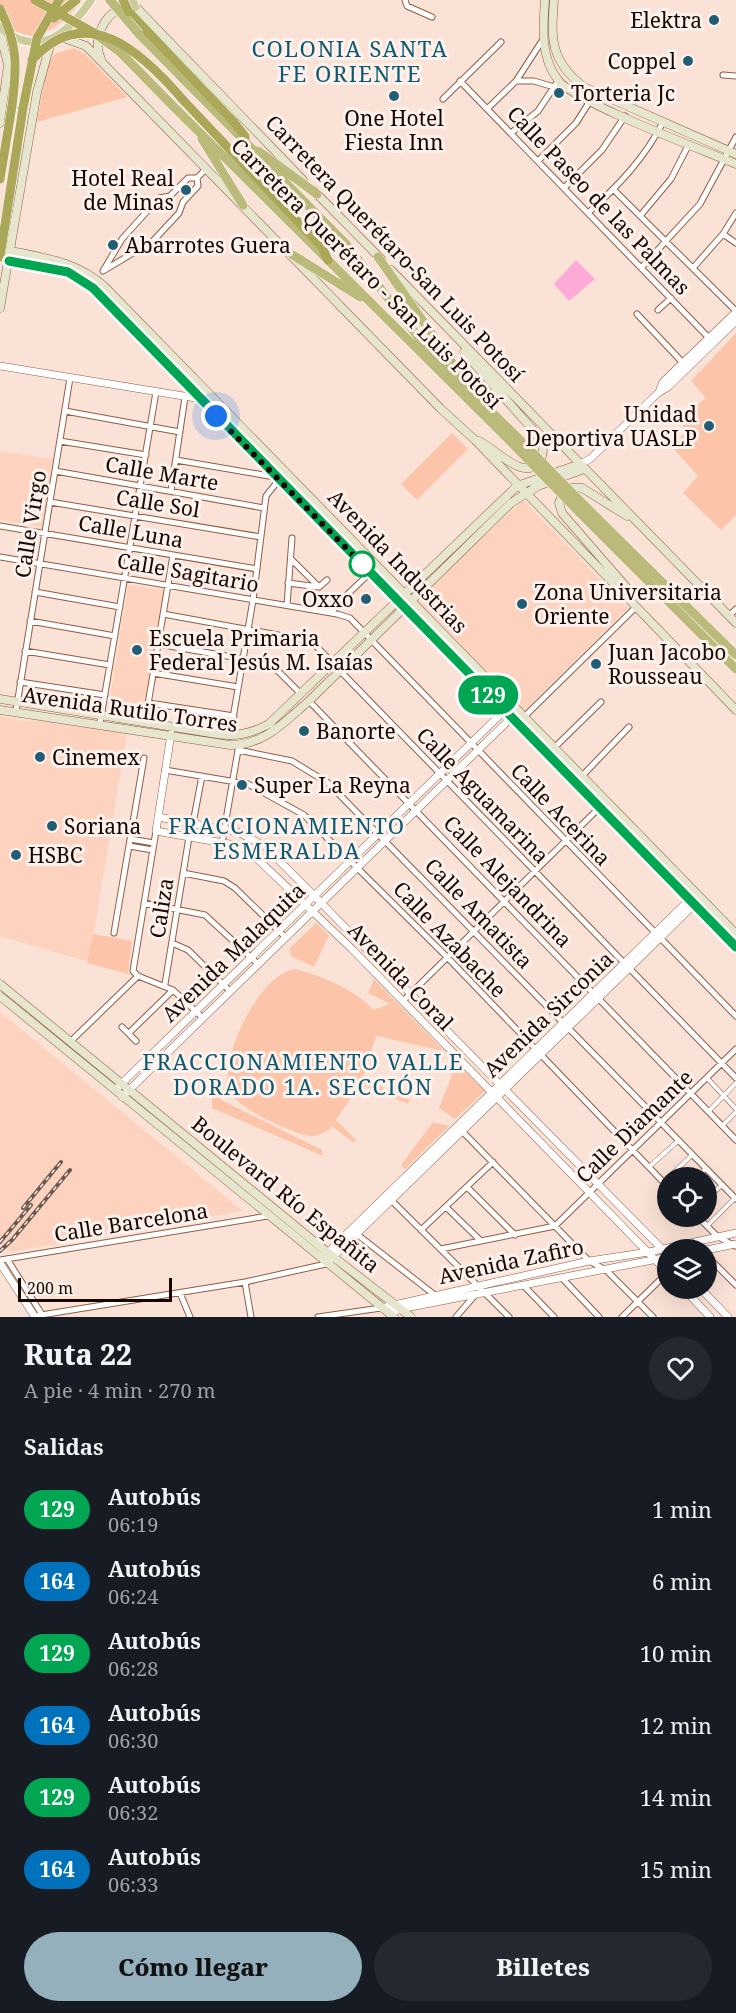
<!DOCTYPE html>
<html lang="es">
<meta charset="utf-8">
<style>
body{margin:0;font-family:"Noto Serif",serif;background:#242831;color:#f1f3f6;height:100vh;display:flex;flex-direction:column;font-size:22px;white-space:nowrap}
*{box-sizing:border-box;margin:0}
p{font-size:20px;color:#9ea1a6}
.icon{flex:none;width:33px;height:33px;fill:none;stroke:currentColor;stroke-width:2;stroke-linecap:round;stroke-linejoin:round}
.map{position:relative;height:1317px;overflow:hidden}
.drawer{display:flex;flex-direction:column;background:#171b24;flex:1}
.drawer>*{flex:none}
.badge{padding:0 12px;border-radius:20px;font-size:21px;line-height:39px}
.controls{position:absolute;left:657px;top:1167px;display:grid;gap:12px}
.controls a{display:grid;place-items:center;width:60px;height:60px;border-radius:50%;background:#171b24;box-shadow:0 6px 24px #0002;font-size:30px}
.scale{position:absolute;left:18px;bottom:15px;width:154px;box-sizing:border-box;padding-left:6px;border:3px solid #190600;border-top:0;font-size:16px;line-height:21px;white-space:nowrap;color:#190600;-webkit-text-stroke:4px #fff2ec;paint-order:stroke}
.you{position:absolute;width:30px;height:30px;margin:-15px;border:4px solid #fff;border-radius:50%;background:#1a73e8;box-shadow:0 0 0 9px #1a73e833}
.map>.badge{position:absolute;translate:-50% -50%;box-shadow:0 0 0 3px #fff}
h2{padding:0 24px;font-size:22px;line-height:54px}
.round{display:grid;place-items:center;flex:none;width:63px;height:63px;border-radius:32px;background:#242831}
.overview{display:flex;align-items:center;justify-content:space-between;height:102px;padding:0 24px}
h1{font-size:28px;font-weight:800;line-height:45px}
.primary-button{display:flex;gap:12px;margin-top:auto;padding:12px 24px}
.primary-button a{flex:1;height:69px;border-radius:36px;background:#93b0bc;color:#111;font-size:24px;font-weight:800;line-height:69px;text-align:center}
.primary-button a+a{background:#242831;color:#f1f3f6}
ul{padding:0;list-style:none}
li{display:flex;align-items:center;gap:18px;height:72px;padding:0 24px}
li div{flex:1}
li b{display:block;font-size:22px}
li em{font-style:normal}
li .badge{min-width:66px;font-weight:700;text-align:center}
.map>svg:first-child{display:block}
</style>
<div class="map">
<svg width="736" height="1317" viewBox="0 0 736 1317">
<rect width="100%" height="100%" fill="#fbe2d6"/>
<path fill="#fdd3c0" d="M0,451L53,459L42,527L0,520Z
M523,500L628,608L524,711L417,599Z
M128,585L166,590L144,716L108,710Z
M0,716L23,721H61L127,734L89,962L0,936Z
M0,1012L243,1211L11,1252L0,1245Z"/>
<path fill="#fcc5aa" d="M0,0H79C72,18 53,28 37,37C12,33 0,27 0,0Z
M74,48L85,54L127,97L37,122L48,62L56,53Z
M736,333V515L721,530L683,493L698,476L672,447L684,434L682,417L706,398L691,381Z
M452,433L468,449L417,500L401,484Z
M316,923L329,935L314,967L291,956L289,949Z
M93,934L132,941L128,974L87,963Z
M295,969C319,975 357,990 373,1010L390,1004L368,993L374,979L444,1051L376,1036L363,1078L410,1100L408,1104L360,1084L336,1120L356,1140L354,1143L333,1127C327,1131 321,1135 313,1136C295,1136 235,1107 229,1091C219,1058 259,974 295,969Z
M454,1061L485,1091L455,1119L439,1108L451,1078Z
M211,1077L214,1089L221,1100L322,1150L323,1156L212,1108Z
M433,1122L449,1126L405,1169L401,1165Z"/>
<path fill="#fdabd6" d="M576,260L595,279L569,301L554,284Z"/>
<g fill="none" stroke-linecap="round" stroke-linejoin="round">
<defs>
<path id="pedestrian" d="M707,1078L736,1109
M708,1112L736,1083
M722,1126L736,1112
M649,1167L679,1140
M668,1178L692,1155
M697,1178L706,1168
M706,1199L722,1185
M681,1219L684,1216
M707,1226L735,1198"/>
<path id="minor" d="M405,0L407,6L432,17
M723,75L736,76
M460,81L710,339
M516,81H534L554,87
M443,99L501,42
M487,109L516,81L542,41
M511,133L538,111L558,81
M538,161L576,123L590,101
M197,178L198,186L183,202L179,213L153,241L103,271L122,239L159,198L170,196L188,178H197L206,169
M564,188L602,150L625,116
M614,190L736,311
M588,213C618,186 645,158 663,122
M640,216L671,179L689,144
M723,234L736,243
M641,268L700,204L736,137
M693,268L723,234L736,213
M658,310L671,298
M637,314L683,363
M65,411L180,432
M60,441L146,455
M176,460L275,477L282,470
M55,471L264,508
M171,491L185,397
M50,502L261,537
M0,526L257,569
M0,557L337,614L350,618L736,1016
M288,583L319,587L291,559
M319,587L327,580
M35,592L120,607
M287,605L292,538
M332,613L336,605L370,573
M163,614L305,640L315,645L736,1078
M729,616L736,609
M30,621L115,636
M158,644L266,663L275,668L301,694
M25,651L110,665
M153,673L238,687
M20,682L105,695
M309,701L736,1140
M149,703L234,716
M16,711L70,378
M525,716L636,607
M145,722L173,555
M100,723L156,392
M230,736L253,600L266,496L278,481
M555,747L601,702
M238,750L292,761L328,783L736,1199
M165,770L248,784L304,815L447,957L668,1187
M582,776L629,727
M193,823L202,776
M156,831L133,971L138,976L173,990L202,1017
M130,839L154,843
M222,843L238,750
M129,846L153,850
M183,873L224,881L235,888L284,936
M144,903L205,915L257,963
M114,933L144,758
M172,943L188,950L229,990
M165,984L189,837
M403,1001L599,808
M122,1027L136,1041
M129,1033L173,990
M70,1042L138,976
M460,1129L589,1261L606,1270L653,1317
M467,1187L515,1235
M389,1198L509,1317
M447,1208L481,1241
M697,1216L717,1236L735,1246
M421,1230L493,1162
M354,1232L436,1296
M441,1249L555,1226L736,1049
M706,1255L736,1285
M7,1259L43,1316
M0,1260L268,1216
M562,1278L599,1317
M245,1282L251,1317
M523,1285L554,1317
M180,1293L190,1317
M35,1316L245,1282L326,1264
M318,1317L381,1308
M456,1317L476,1294
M622,1317L667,1273"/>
<path id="tertiary" d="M0,366L214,401
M659,392L663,382L736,312
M580,464L590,459L658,393L668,387L736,321
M171,734L156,831L235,845L250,852L352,949L668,1273
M158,817L238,832L266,847L668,1255
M119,1086L504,711
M122,1097L511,718
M706,1250L736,1244
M324,1256L692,897
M331,1259L697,902
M0,1263L35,1317
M683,1288L710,1317
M700,1288L728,1317
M381,1308L589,1261L649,1252L736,1233
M390,1314L400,1309L668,1257"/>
<path id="secondary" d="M129,0L303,180
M545,0C543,27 540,57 558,80C574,102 703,150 736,164
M554,0C551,39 550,61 584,87L736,154
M0,31L8,65L0,123
M64,38L86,46L440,408L475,440L736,710
M101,59C92,41 103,14 123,8
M314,191L381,259
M11,251C45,258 77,262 104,286L736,934
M9,261L68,272L93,288L736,947
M391,270L736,623
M0,308L37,92L50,45
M464,352L533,430C540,440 547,449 540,460C525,484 495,448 479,441
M627,516L582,488C569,486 563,491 559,503L562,513L627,588L630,600
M0,699L217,734C237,737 252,733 269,724L517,486L580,464
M0,710L230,745C265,745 284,722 309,701L511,503L538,486L584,469
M0,984L327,1252L411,1317
M0,996L394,1317"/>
<path id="primary" d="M133,0L135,7
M0,27C38,60 68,34 91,0"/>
<path id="trunk" d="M139,34L346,244L426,347L515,435
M172,105L510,441
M202,139L243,205
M258,151L317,194
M293,255L360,297
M378,257L460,374
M586,507L736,655
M579,512L736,669"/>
<path id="motorway" d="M129,12L233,121L245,136V143
M184,101L322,247L328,260
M0,179L12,106
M0,257L23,108"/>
</defs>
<use href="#pedestrian" stroke="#905c42" stroke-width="5"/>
<use href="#minor" stroke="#905c42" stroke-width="7"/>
<use href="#tertiary" stroke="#905c42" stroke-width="8"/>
<use href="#secondary" stroke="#905c42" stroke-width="9"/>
<use href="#primary" stroke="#fff" stroke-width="10"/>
<use href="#trunk" stroke="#fff" stroke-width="10"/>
<use href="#motorway" stroke="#fff" stroke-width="10"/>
<use href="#pedestrian" stroke="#fff" stroke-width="4"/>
<use href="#minor" stroke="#fff" stroke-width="5"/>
<use href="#tertiary" stroke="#fff" stroke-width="7"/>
<use href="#secondary" stroke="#e6e5cd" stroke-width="8"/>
<use href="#primary" stroke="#cccb9b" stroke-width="8"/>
<use href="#trunk" stroke="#bbba7a" stroke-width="9"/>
<use href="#motorway" stroke="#aaa858" stroke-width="9"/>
<defs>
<path id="rail" d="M23,1208L61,1162
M0,1242L31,1205
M0,1251L12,1240L70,1170"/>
</defs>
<use href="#rail" stroke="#6c574f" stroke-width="4"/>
<use href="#rail" stroke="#fff2ec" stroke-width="1.5" stroke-dasharray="4.5" stroke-linecap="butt"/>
<defs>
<path id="trunk-bridge" d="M110,0L139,34
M98,36L121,53L172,105
M515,435L586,507
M510,441L579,512"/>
<path id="motorway-bridge" d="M35,0L96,34
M123,0L129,12
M0,9C18,45 17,66 12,106
M54,18L76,0
M32,60C87,0 142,52 184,101
M23,108L37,38L59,0"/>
</defs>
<use href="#trunk-bridge" stroke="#fff" stroke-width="10" stroke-linecap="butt"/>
<use href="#motorway-bridge" stroke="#fff" stroke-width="10" stroke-linecap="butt"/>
<use href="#trunk-bridge" stroke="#bbba7a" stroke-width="9"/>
<use href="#motorway-bridge" stroke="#aaa858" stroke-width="9"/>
</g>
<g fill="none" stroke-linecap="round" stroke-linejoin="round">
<defs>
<path id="line" d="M9,261L68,272L93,288L736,947"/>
</defs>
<use href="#line" stroke="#fff" stroke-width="14"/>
<use href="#line" stroke="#00a651" stroke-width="9"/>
<path stroke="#190600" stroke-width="6" stroke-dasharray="0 10.8" d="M216,416L362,564"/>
</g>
<g fill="#215e75" stroke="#fff2ec" stroke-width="2">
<circle cx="714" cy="20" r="6"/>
<circle cx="688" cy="61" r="6"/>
<circle cx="559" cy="93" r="6"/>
<circle cx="394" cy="96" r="6"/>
<circle cx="186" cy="190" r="6"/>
<circle cx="113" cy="245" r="6"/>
<circle cx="709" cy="426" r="6"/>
<circle cx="366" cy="599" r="6"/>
<circle cx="522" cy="604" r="6"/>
<circle cx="137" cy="650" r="6"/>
<circle cx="596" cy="664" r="6"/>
<circle cx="304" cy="731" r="6"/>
<circle cx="40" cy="757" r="6"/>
<circle cx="242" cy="785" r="6"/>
<circle cx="52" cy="826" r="6"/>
<circle cx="16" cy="855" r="6"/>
</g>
<circle fill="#fff" stroke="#00a651" stroke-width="3" cx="362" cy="564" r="12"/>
<g text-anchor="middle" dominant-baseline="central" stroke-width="6" stroke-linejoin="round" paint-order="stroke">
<g font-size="21" fill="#190600" stroke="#fff2ec" text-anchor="start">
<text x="702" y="20" text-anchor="end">Elektra</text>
<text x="676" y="61" text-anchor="end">Coppel</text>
<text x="571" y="93">Torteria Jc</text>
<text x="394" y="118" text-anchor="middle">One Hotel<tspan x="394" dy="24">Fiesta Inn</tspan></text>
<text x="174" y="178" text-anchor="end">Hotel Real<tspan x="174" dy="24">de Minas</tspan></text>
<text x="125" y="245">Abarrotes Guera</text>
<text x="697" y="414" text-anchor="end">Unidad<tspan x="697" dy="24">Deportiva UASLP</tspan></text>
<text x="534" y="592">Zona Universitaria<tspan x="534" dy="24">Oriente</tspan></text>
<text x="354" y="599" text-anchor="end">Oxxo</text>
<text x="149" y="638">Escuela Primaria<tspan x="149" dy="24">Federal Jesús M. Isaías</tspan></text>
<text x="608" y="652">Juan Jacobo<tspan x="608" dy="24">Rousseau</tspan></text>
<text x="316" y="731">Banorte</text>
<text x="52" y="757">Cinemex</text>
<text x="254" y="785">Super La Reyna</text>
<text x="64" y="826">Soriana</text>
<text x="28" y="855">HSBC</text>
</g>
<g font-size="21" fill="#190600" stroke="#fff2ec">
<text transform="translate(599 200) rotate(46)">Calle Paseo de las Palmas</text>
<text transform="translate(395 248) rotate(46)">Carretera Querétaro-San Luis Potosí</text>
<text transform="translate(367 273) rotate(45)">Carretera Querétaro - San Luis Potosí</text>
<text transform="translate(162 473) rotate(10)">Calle Marte</text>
<text transform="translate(158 503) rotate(9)">Calle Sol</text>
<text transform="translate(30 524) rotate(-81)">Calle Virgo</text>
<text transform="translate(131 531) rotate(10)">Calle Luna</text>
<text transform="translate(398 561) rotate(46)">Avenida Industrias</text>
<text transform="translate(188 572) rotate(10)">Calle Sagitario</text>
<text transform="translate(130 709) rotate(8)">Avenida Rutilo Torres</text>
<text transform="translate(483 795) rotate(46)">Calle Aguamarina</text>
<text transform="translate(561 814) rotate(46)">Calle Acerina</text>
<text transform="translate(508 881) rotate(46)">Calle Alejandrina</text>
<text transform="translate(161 908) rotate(-81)">Caliza</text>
<text transform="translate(479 913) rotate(46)">Calle Amatista</text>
<text transform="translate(450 939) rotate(46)">Calle Azabache</text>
<text transform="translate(233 952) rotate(-44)">Avenida Malaquita</text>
<text transform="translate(401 976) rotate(46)">Avenida Coral</text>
<text transform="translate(548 1014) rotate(-44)">Avenida Sirconia</text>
<text transform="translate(634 1126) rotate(-44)">Calle Diamante</text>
<text transform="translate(286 1194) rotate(39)">Boulevard Río Españita</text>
<text transform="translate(131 1222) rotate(-9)">Calle Barcelona</text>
<text transform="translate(511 1261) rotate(-12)">Avenida Zafiro</text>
</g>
<g font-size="22" letter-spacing="1.5" fill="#0b5972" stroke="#fff2ec">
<text x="350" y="48">COLONIA SANTA<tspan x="350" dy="25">FE ORIENTE</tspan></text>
<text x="287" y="825">FRACCIONAMIENTO<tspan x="287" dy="25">ESMERALDA</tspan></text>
<text x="303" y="1061">FRACCIONAMIENTO VALLE<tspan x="303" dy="25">DORADO 1A. SECCIÓN</tspan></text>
</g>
</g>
</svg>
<div class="controls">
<a><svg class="icon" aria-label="locate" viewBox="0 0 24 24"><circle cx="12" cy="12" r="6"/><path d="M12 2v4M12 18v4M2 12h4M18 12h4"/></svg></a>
<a><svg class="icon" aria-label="layers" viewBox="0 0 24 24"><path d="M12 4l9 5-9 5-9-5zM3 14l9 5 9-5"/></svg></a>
</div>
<div class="scale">200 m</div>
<div class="you" style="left:216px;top:416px"></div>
<b class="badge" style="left:488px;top:695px;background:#00a651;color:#fff">129</b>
</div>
<section class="drawer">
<div class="overview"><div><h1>Ruta 22</h1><p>A pie · 4 min · 270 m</p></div><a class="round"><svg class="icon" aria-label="heart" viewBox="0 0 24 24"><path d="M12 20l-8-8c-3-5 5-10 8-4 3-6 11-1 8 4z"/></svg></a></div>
<h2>Salidas</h2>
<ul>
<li><span class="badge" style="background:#00a651;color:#fff">129</span><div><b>Autobús</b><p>06:19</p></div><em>1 min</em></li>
<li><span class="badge" style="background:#0072bc;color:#fff">164</span><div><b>Autobús</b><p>06:24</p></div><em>6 min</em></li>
<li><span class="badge" style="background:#00a651;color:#fff">129</span><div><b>Autobús</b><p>06:28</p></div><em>10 min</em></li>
<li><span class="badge" style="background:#0072bc;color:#fff">164</span><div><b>Autobús</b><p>06:30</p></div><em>12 min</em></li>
<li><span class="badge" style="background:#00a651;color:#fff">129</span><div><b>Autobús</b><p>06:32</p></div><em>14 min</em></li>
<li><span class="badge" style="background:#0072bc;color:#fff">164</span><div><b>Autobús</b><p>06:33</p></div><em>15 min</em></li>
</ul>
<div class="primary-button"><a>Cómo llegar</a><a>Billetes</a></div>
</section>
